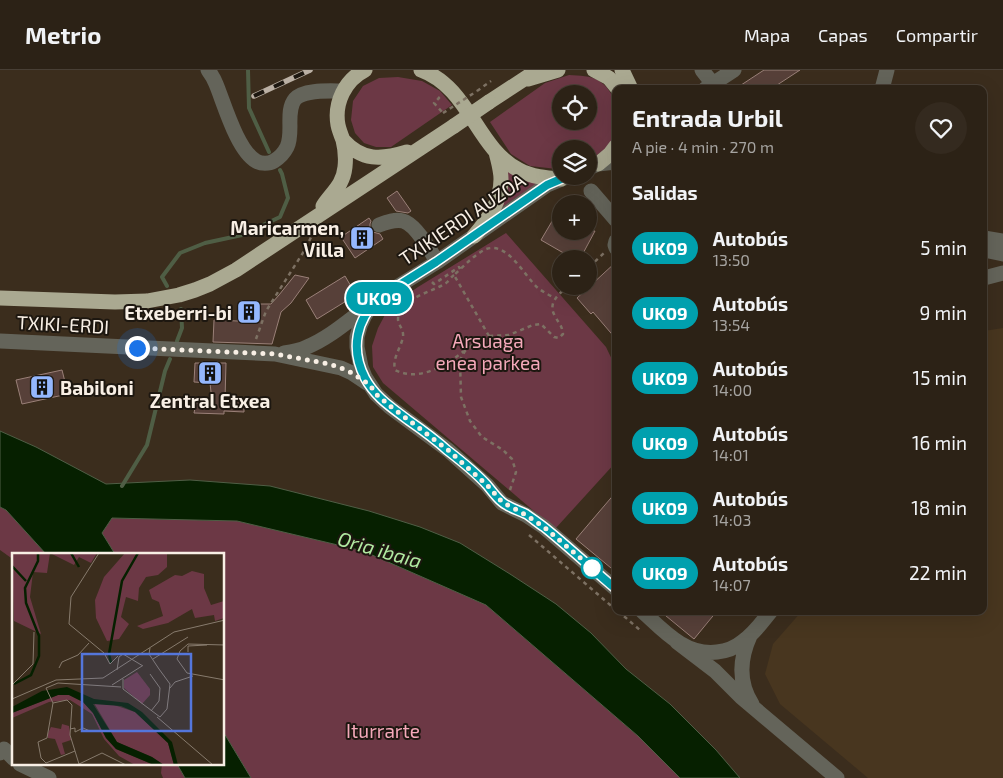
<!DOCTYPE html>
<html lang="es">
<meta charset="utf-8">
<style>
body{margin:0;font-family:"Exo 2",sans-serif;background:#342a1f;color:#f1f3f6;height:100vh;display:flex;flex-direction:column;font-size:19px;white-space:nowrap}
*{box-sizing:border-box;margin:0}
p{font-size:16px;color:#a6a4a1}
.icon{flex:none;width:28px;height:28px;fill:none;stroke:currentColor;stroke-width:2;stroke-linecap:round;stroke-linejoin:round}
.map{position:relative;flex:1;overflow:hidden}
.side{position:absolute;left:612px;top:15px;width:375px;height:530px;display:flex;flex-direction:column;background:#2c2216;border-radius:10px;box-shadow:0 5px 20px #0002,0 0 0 1px #483f35}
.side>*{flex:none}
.badge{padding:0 10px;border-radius:16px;font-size:18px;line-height:32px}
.fabs{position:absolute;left:552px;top:15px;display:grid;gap:10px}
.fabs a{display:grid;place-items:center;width:45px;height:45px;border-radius:50%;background:#2c2216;box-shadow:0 5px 20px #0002,0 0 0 1px #483f35;font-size:25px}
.you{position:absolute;width:25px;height:25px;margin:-12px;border:4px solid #fff;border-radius:50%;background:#1a73e8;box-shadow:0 0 0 8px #1a73e833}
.map>.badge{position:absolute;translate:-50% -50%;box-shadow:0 0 0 2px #fff}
h2{padding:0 20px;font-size:19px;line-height:45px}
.round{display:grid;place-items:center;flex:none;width:52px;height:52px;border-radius:26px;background:#342a1f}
.summary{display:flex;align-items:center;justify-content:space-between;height:85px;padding:0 20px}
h1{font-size:24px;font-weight:700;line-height:38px}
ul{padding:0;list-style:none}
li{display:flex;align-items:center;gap:15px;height:65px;padding:0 20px}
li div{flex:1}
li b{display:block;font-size:19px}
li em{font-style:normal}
li .badge{min-width:55px;font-weight:700;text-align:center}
header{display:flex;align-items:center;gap:30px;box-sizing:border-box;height:70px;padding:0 25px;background:#2c2216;border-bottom:1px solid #483f35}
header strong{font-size:24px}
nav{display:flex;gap:28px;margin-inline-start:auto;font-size:18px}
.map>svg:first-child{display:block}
</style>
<header>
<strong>Metrio</strong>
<nav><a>Mapa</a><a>Capas</a><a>Compartir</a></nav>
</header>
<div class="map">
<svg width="1003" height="708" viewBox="0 0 1003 708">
<rect width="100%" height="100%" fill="#3b2d1d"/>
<path fill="#48361f" d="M1003,258V708H868L780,634L765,604L773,574L802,541H984V261Z"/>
<path fill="#6c3845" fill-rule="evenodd" d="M569,5C580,6 590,5 599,11C618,22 621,52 612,70C607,79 598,85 589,90V79H561V99H557L530,96L511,84L490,52L545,13ZM561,24H589V51H561Z
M398,7L422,11L440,21L452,35L391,77H376L364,73L355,63L351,50L353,31L363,16L379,8Z
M504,96L538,113L501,138Z
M506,163L606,277L616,298V392L555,459L383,313L373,297L372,276L378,258L386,243L398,231L418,217Z
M0,437L6,440L46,484H14V490L0,480Z
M112,448L237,451L363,481L486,535L638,666L680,708H251L224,663V484H115L102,463Z
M162,694H177L185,708H163L161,703Z"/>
<path fill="#062000" stroke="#4f5e45" d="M0,361L36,377L106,414L190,410L270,416L369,441L420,457L460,473L510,504L556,534L591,563L626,599L670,634L716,680L740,708H680L638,666L486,535L363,481L237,451L112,448L102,463L115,484H46L6,440L0,437Z
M224,663L251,708H185L177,694H224Z"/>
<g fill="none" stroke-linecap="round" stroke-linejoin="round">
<path stroke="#4f5e45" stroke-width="4" d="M248,0L249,38L269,82
M167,216L162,207L180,183L205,173L242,165L280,147L288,128L282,104L280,100
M177,271L182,258L181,239
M122,416L147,375L165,301L170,289"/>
</g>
<path fill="#574039" stroke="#9a8078" d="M764,0H800L771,19H735Z
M397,121L411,141L408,143L396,141L387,128Z
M561,136V161H595L580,189H574L541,170Z
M369,148L371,151L370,154V159L373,162L380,164L383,169L355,188L341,167Z
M616,192V269L593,242L591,244L577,228Z
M295,205L309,208L291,233L281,242L272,274L213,272L214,250L238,251L239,234H271L279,225Z
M345,206L356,225L317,249L306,230Z
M195,293H226L225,329H244V342L224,341V344L194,343L196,333L212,331L210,313L194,312Z
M62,300L68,324L22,334L16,310Z
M616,422V492L611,498L576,469Z
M660,541H717L694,569Z"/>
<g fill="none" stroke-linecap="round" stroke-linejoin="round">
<path stroke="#7d7163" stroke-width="2.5" stroke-dasharray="4 4" stroke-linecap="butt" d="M477,21L491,11
M438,27L439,28L434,33L443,43
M589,197L604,183
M454,205C451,207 449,211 446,213C433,222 399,228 398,249C398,255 404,259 403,267C401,278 392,288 395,300C419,312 445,296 464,281
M432,212L434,214L459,197L460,199
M489,266L454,205C464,196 473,186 484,180C507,169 524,206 538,218C543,222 549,225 555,228
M256,269L266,241L306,178L311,167
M510,420L516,402L512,389L503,380L482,367L470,351L461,327L460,290L465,281L479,269L490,266L509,265L533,255L541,254L554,267L559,268L563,264C562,255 559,254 555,246C547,233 559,224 568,216
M529,465L616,540
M618,541L641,561"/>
<path stroke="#64645a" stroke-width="15" d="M208,0C211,4 214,9 216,14C224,33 237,80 256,91C261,94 269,94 274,91C279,88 284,83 287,77C294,63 285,41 295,29C304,19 330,21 343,21
M702,0L713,14
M705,19L734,0
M882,19L887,0
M589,98L598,94L616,92
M564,108L547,115L437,192L379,228L371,236L365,245L360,256L357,267V277L361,297L365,307L376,324L390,337L448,380L487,415L502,433L526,445L544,457L616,519
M591,121L616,150
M379,155C387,152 395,149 403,151C415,154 431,181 437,192
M984,168L1003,171
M616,171L615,175L616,178
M984,180L1003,184
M984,208L1003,203
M0,271L275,284L341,298L352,303L367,313
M284,283C292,282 299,281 307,277C329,268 348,251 367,237
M642,541C663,560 685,586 717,582C726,581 735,578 742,572C754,564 762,552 771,541
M750,566C740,588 738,612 752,634
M677,572L715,601L741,627L837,708
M0,683L4,679L14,689
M20,694L49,708"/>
<path stroke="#aaa991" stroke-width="15" d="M421,0C470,18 476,78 519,100C532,107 546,108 561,109
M594,0L609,8L618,19
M622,0L631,19
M528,9L558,0
M489,32L538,0
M343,70C362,91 381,90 407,82
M598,94L610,84L616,76
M323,136C332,122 343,116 345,97C346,88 345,78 343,70C341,65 339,60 338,55C334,33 345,10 365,0
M474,166C488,150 501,132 501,109C501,100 498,91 496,82
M0,228L115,232L147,231L179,225L195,220L210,214L236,200L454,56"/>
<defs>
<path id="rail" d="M254,26L310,0"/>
</defs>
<use href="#rail" stroke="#bbb0a4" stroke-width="5.5"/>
<use href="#rail" stroke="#1d1710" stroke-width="4" stroke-dasharray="11" stroke-linecap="butt"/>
<path stroke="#7d7163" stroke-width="2.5" stroke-dasharray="4 4" stroke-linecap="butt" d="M443,43L477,21"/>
<path stroke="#aaa991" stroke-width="15" d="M454,56L489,32"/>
</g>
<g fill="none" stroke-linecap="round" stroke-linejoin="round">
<defs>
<path id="line" d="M568,106L547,115L436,192L379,228C356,250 350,279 365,308C375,327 391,337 408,350C421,359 435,369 447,380C460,390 477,404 487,415C492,421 496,427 502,432C509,438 518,440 526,444C532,448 538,453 544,457C569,477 592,499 616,519"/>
</defs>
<use href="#line" stroke="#fff" stroke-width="11"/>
<use href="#line" stroke="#00a0ae" stroke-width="8"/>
<path stroke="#f8efe5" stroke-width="5" stroke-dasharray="0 9" d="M137,278L275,284L329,294L341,298L352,303L370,315L376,324L390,336L448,380L487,415L502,432L526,445L544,457L592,498"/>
</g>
<defs>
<symbol id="building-square" viewBox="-11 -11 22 22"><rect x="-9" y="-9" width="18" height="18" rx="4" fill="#94b7fd" stroke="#1d1710"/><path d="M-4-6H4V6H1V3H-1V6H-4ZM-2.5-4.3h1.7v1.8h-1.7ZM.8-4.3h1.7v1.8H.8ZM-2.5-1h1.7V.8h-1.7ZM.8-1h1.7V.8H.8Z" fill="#111"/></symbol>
</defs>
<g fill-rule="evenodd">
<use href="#building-square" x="348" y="154" width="28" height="28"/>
<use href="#building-square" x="235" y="228" width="28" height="28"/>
<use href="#building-square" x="196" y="289" width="28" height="28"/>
<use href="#building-square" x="28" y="303" width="28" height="28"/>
</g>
<circle fill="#fff" stroke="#00a0ae" stroke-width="2.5" cx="592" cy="498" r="10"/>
<g text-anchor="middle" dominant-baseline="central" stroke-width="4" stroke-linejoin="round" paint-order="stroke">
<g font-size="19" fill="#f8efe5" stroke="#1d1710">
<text transform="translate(462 149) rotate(-34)">TXIKIERDI AUZOA</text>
<text transform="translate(63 254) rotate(3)">TXIKI-ERDI</text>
</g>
<g font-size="19" font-weight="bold" fill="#f8efe5" stroke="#1d1710" text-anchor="end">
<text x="344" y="157">Maricarmen,<tspan x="344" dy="22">Villa</tspan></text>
<text x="232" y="242">Etxeberri-bi</text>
<text x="60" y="317" text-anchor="start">Babiloni</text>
<text x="210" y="330" text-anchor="middle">Zentral Etxea</text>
</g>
<g font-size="19" fill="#f5a9ba" stroke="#1d1710">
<text x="488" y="270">Arsuaga<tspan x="488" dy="22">enea parkea</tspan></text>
<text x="383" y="660">Iturrarte</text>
</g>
<g font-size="20" font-style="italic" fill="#b1eaa1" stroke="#1d1710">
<text transform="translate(380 479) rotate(16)">Oria ibaia</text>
</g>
</g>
<g transform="translate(12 483)">
<rect width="212" height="212" fill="#3b2d1d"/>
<path d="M0,0H38L35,20L21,19L18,44L29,81L2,68ZM38,0H85L79,10L67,4L62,12ZM113,0H155V14L146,22L134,24L127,35L126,48L114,44L109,64L117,71L107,86L95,88L84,65L83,47L92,24ZM180,18L192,21V35L199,52L212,48V65L203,68L202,62L183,65L180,56L156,70L131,76L125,73L151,63L147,49L140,46L137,37L163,22L170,23ZM125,119L138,136V142L130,151L112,135V127ZM46,142H57L71,149L81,160L94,185L104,196L142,212H123L107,203L92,186L80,161L58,147L37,149L0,165V160ZM82,150H96L123,159L156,190L162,212H152L140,204L105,189ZM50,171L57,173L59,187L50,190L53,201L49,202L43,186L36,185V180L39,174L49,176Z" fill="#6c3845"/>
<path d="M55,134L82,146L116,150L130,159L160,189L166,212H162L156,190L123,159L109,153L81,151L105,189L140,204L152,212H142L104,196L94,185L81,160L71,149L57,142H46L0,160V154L30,138Z" fill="#062000"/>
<path fill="none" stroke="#062000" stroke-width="2.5" d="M59,0L67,14M0,13L14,28M99,110L97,101L110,28L126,0M2,131L19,122L27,103V83L14,50L13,35L26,8V0"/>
<path fill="none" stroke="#877b6d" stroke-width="1" d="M87,0L59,44L57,71L92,100L98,111L106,103M213,92L176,91L168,98L165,106L175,120L213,127M138,95L137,101L147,116M176,99V93L195,92M141,106L176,84M47,115L50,109L66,102L77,90M105,117L107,104L111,101L131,113M138,121L148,135L147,148L139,158M111,126V136L148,164L155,156L158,131L147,116M0,132L21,111L22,79M100,132L130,113M158,135L163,129L181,123M0,146L44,127L91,125L162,79L213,67M41,150L34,135L46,130L109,134M41,150L55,147L60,152L58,182L67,211M145,164L201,212M58,176L63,175V179L71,175L78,178M34,210L29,205L26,189L35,185L41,150M34,210L63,198M65,212L90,200L114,212"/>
<path fill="#5476db" fill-opacity="0.15" stroke="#5476db" stroke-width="2.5" d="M70,101H179V178H70Z"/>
<rect width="212" height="212" fill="none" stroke="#f8efe5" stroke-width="2.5"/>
</g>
</svg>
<div class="fabs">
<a><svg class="icon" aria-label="locate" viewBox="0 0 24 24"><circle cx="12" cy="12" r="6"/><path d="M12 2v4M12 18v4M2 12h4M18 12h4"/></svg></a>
<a><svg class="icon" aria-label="layers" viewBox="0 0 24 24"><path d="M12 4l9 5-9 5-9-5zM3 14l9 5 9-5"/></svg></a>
<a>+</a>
<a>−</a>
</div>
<div class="you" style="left:137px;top:278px"></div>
<b class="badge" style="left:379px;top:228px;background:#00a0ae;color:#fff">UK09</b>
<section class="side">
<div class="summary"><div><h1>Entrada Urbil</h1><p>A pie · 4 min · 270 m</p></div><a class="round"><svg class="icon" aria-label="heart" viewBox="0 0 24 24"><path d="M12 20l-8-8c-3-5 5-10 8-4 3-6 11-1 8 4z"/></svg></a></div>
<h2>Salidas</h2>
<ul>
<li><span class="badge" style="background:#00a0ae;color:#fff">UK09</span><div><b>Autobús</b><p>13:50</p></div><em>5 min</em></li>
<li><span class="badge" style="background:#00a0ae;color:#fff">UK09</span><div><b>Autobús</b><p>13:54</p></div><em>9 min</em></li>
<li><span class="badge" style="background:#00a0ae;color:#fff">UK09</span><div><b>Autobús</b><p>14:00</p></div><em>15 min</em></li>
<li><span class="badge" style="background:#00a0ae;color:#fff">UK09</span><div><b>Autobús</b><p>14:01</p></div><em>16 min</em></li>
<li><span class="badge" style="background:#00a0ae;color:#fff">UK09</span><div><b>Autobús</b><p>14:03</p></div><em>18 min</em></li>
<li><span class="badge" style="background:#00a0ae;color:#fff">UK09</span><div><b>Autobús</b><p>14:07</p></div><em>22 min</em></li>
</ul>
</section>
</div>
